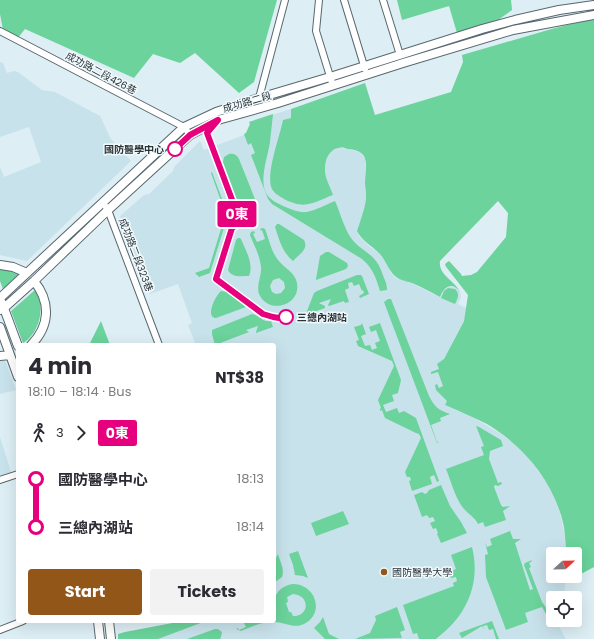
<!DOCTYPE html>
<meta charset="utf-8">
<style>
body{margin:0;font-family:Poppins,"Noto Sans TC",sans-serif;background:#f2f2f3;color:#2b2b33;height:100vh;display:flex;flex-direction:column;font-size:15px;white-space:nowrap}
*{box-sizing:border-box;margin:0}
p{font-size:13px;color:#7c7c81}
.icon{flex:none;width:22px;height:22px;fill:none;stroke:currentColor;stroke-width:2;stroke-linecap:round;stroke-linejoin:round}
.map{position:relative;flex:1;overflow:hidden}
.drawer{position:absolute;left:16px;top:343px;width:260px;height:280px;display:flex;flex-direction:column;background:#fff;border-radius:4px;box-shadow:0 4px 16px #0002}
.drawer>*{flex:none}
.badge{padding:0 8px;border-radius:3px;font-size:14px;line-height:26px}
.needle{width:26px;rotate:68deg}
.controls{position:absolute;left:546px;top:547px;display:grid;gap:8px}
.controls a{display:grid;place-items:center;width:36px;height:36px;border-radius:4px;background:#fff;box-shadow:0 4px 16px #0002;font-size:20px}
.map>.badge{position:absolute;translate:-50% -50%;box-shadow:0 0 0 2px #fff}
.legs{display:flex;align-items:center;gap:6px;height:44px;padding:0 12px;font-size:13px}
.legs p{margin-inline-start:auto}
.headline{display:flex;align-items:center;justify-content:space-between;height:68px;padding:0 12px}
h1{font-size:22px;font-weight:700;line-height:30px}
.primary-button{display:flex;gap:8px;margin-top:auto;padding:8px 12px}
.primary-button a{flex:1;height:46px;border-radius:4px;background:#935619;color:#fff;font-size:16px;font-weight:700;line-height:46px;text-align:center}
.primary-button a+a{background:#f2f2f3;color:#2b2b33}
ul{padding:0 12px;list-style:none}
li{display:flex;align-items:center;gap:14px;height:48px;font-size:15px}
li i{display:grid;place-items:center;width:6px;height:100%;margin:0 5px;background:currentColor}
li i::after{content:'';width:10px;height:10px;margin:-5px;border:3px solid;border-radius:50%;background:#fff}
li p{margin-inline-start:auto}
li:first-child i{background:linear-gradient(#0000 50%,currentColor 0)}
li:last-child i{background:linear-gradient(currentColor 50%,#0000 0)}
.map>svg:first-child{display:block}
</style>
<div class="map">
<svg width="594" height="639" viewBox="0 0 594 639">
<rect width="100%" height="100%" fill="#ddeef5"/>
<path fill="#c8e2eb" d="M0,62L3,63L7,73L14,71L18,72L42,90L55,92L100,116L111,139L131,161L27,261L0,255V167L4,177L41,162L29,127L0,137Z
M291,109V118L283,120L281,130L274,155L272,167L271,178V187L279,196L293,203L306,205L333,195L325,176L324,170L325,164L328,156L331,151L340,148L350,149L359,152L363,156L365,159L366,169V200L362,217L357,231L359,236L369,246L379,253L386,262L391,273L396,278L411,283L440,297L444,290L448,287L451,286L456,288L460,292L461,297L458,304L466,308L465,318L444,359L453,393L445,405L474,418L503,435L523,451L533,464L546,482L553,495L559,510L563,526L565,538L566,554H553V576H567L563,598H553V620H557L558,625L566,639H124L189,621H274V345H196L188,325L192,323L178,284L150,294L120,216L144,195L149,194L173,171L174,167L200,141L204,150L244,135V134L246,133L250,124L249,122Z
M0,360H5L16,390L0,394Z
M0,437L11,472L0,476Z"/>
<path fill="#6bd39b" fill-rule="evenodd" d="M0,0H277L254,82L239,93L195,53L180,63L153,54L134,78L25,29L17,39L3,30L0,14Z
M397,0H511L512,10L491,25L457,33L449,6L402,20Z
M594,19V567L566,582L567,576H575V554H566C566,545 565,536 564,527C555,483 524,446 487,424C473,417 459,411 445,405L447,401L436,390L435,385L437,384L439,388L443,386L438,372L431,374V372L439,369L437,364L444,359L464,321L468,295L447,268L445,265L446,263L449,261L461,274L462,276L471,275L477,272L506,237L508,213L498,201L440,261C438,275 454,280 460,292C452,281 444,287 440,297C431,292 422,287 412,283C406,281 399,280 395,276C388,270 386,260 379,253C371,245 362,241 357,231C360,222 365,208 366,199C366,194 366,189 365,184C365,175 368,164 364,156C360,151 354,149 348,149C345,148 342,147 339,148C329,149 325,160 325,168C324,177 330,186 333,195C312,203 305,210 284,199C279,196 274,193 272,189C265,175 280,136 283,120L291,118V109L365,83L375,115L451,92L463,62L462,55C506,43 549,28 594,19Z
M273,114C272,123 271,133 270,142C268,156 259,179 266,193C269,199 277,203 283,206C290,209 299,213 307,212C314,211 328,204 335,201C340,212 344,228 351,238C358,248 369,252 376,261C380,266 382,273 384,278C386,282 387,286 387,290L380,291C376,278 373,268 362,259L272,204L268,199L251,155L255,153L251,143L248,145L244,134L246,133L250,124L249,122Z
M229,154C234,153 237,155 239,159L255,199C256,211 245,215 239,205L223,162L224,157Z
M212,172L228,215L210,273L199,277L195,273L209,268L225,216V212L211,173Z
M277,224H279L304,240C309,250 299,254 293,261C282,252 279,239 275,227Z
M263,228L265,229C269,239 271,251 278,260C284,268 295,272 297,283C301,306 268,315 259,294C256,284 262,276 261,267C260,256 254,245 250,235L251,232L254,231L255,233L253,234L257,242L265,239L262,230L261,231L260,229ZM279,278L284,282L285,288L281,293L276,294L272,292L270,286L273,280Z
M238,238H240L241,239C246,251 254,264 249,276C241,276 232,278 228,270L236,240Z
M326,252H329L347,263L348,266L346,269L316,280V279L320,256Z
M0,270H6L19,274L3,289L0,281Z
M357,275H361L362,276L369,294L360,298L359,296L364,293L363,290L362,291L359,284L354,286L352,282L348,283L349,288L345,290L349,302L345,303L344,301L329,306L328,305L331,299L319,303L325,306V308L308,314L307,311L314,293L317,291Z
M448,288L455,289C460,294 458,298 455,304L441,298L444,291Z
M35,290C46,306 40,333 23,343L11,311Z
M221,291L227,292L245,306L246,307L216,318C215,318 214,318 213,317C207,313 216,295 221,291Z
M388,299H391L429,396C435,407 438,410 450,414L440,418L441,421L431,425L437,442H439L437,443L384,302Z
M252,314C259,315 263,323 271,321L273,327L256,333V332L258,326L246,330L249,332L215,345L212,334V330Z
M101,321L110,345H89Z
M362,323L366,334L361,336L365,346L370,345L372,350L377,348L375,343L380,341L376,330L371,332L369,327L380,323L401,380L398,393L392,395L394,401L383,405L386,412L397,408L399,413L404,411L416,418L439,481L437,482L434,475L430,477L432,484L412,491L409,481L411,480L410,477H407L405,472L421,438L419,434L416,433L385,418L382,410L380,411V409L381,408L378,400L394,366L392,361L358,346L356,341L359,340L354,327L361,325Z
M476,426L479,427L501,440L503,446L490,451L489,459L498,483L501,482L502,484L498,486L495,485L494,487L501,505L503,507L510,506L503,511L506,520L485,527L483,522L478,524C475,517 465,512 461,505C454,494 451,481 446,469L484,455L481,447L484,446Z
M441,485L450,506L461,522L467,533L441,543L437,534L438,533L436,528L433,529L430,523L435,521L433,517L429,518L427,515L422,517L414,495L422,492L425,494L427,493L429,490Z
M343,511L349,524L316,536L311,523Z
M510,531L513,539H521L515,543L530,590L533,589L524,565L525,563L532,560L531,562L529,563L531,567L529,568L542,602L552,616L550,621L542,607L525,613L528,622L506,630L486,577L485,555L488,554L485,542L487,547L492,545L490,539Z
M472,547C481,583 467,616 437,638L436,639H419L417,633L413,634L403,605L454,586L453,583L457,581L456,577L451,578L449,572L456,569L451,555Z
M298,551L308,578L303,576L295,575L293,565L289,554Z
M278,554C280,562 285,569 282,577L274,583V562Z
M292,584C315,583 326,613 304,624C293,629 285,622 274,622C263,621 251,627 241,631L236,629L238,628L239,630L246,627L243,621H274C274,604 271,589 292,584ZM293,594C310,595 310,616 293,616L291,612H289L286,603L288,602L287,597Z
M397,607L405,630L400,632L402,638L355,639L370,633L376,620L375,616Z
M323,617L329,634L339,639H325L314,628L320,622Z
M183,621H206L158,639H118V634L125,632Z
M492,621L499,639H496L493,629L489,630L487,625L483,626L484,629L482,626L462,638L459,633Z
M215,629H218L222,632L221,637L220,639H187Z"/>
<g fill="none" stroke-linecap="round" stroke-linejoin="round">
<defs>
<path id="minor" d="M319,0L316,31L333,86
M344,0L365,69
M383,0L400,55
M0,31L184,127L190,135
M259,98L285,0
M106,207L108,210L159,345
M0,480L18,474
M0,630L23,621"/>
<path id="secondary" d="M0,265L13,267L27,273
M0,298L184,127L216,112L259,98L330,77L482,29L515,20L559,10L594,5
M2,303L18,346
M0,310L4,308L34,281L108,210L190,135L218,120L278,103L403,63L513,30L594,15
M0,327L18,377
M31,345C50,326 51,302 34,281
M0,356L10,355
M98,621L100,639
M109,621L111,639"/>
</defs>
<use href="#minor" stroke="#59686e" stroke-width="8"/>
<use href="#secondary" stroke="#59686e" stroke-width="10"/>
<use href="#minor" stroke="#fff" stroke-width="6"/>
<use href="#secondary" stroke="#fff" stroke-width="8"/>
</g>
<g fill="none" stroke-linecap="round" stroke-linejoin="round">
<defs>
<path id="line-1" d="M175,149L190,135L218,120L207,133L237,213L241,222L232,228L216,279L263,314L273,317L279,318L286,317"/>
</defs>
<use href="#line-1" stroke="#fff" stroke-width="9"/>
<use href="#line-1" stroke="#e6007e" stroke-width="6"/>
</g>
<g fill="#fff" stroke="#e6007e" stroke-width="2">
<circle cx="175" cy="149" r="7"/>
<circle cx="286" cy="317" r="7"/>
</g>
<circle fill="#935619" stroke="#f0fafe" stroke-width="1.5" cx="384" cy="572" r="4"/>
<g text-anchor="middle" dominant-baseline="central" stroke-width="3" stroke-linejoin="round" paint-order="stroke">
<g font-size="10" fill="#2c3335" stroke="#f0fafe">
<text transform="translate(101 73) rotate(28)">成功路二段426巷</text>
<text transform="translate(247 102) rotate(-16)">成功路二段</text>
<text transform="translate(136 255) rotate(69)">成功路二段323巷</text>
</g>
<g font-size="10" font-weight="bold" fill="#2c3335" stroke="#f0fafe" text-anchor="end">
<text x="164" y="149">國防醫學中心</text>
<text x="297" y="317" text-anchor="start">三總內湖站</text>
</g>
<g font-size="10" fill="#2c3335" stroke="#f0fafe" text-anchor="start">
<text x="392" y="572">國防醫學大學</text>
</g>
</g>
</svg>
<div class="controls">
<a><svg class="needle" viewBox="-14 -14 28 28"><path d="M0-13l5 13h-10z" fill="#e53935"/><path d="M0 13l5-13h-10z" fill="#7c7c81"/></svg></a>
<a><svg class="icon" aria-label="locate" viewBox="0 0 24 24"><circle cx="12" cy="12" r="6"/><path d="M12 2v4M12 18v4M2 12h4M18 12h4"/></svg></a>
</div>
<b class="badge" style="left:237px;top:214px;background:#e6007e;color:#fff">0東</b>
<section class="drawer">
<div class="headline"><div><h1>4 min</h1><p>18:10 – 18:14 · Bus</p></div><b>NT$38</b></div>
<div class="legs"><svg class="icon" aria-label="walk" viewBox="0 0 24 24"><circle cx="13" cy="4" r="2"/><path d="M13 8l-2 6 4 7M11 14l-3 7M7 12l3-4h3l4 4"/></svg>3<svg class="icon" aria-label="forward" viewBox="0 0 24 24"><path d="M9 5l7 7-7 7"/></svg><b class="badge" style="background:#e6007e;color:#fff">0東</b></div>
<ul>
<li><i style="color:#e6007e"></i><b>國防醫學中心</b><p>18:13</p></li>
<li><i style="color:#e6007e"></i><b>三總內湖站</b><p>18:14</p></li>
</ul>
<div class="primary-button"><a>Start</a><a>Tickets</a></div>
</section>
</div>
